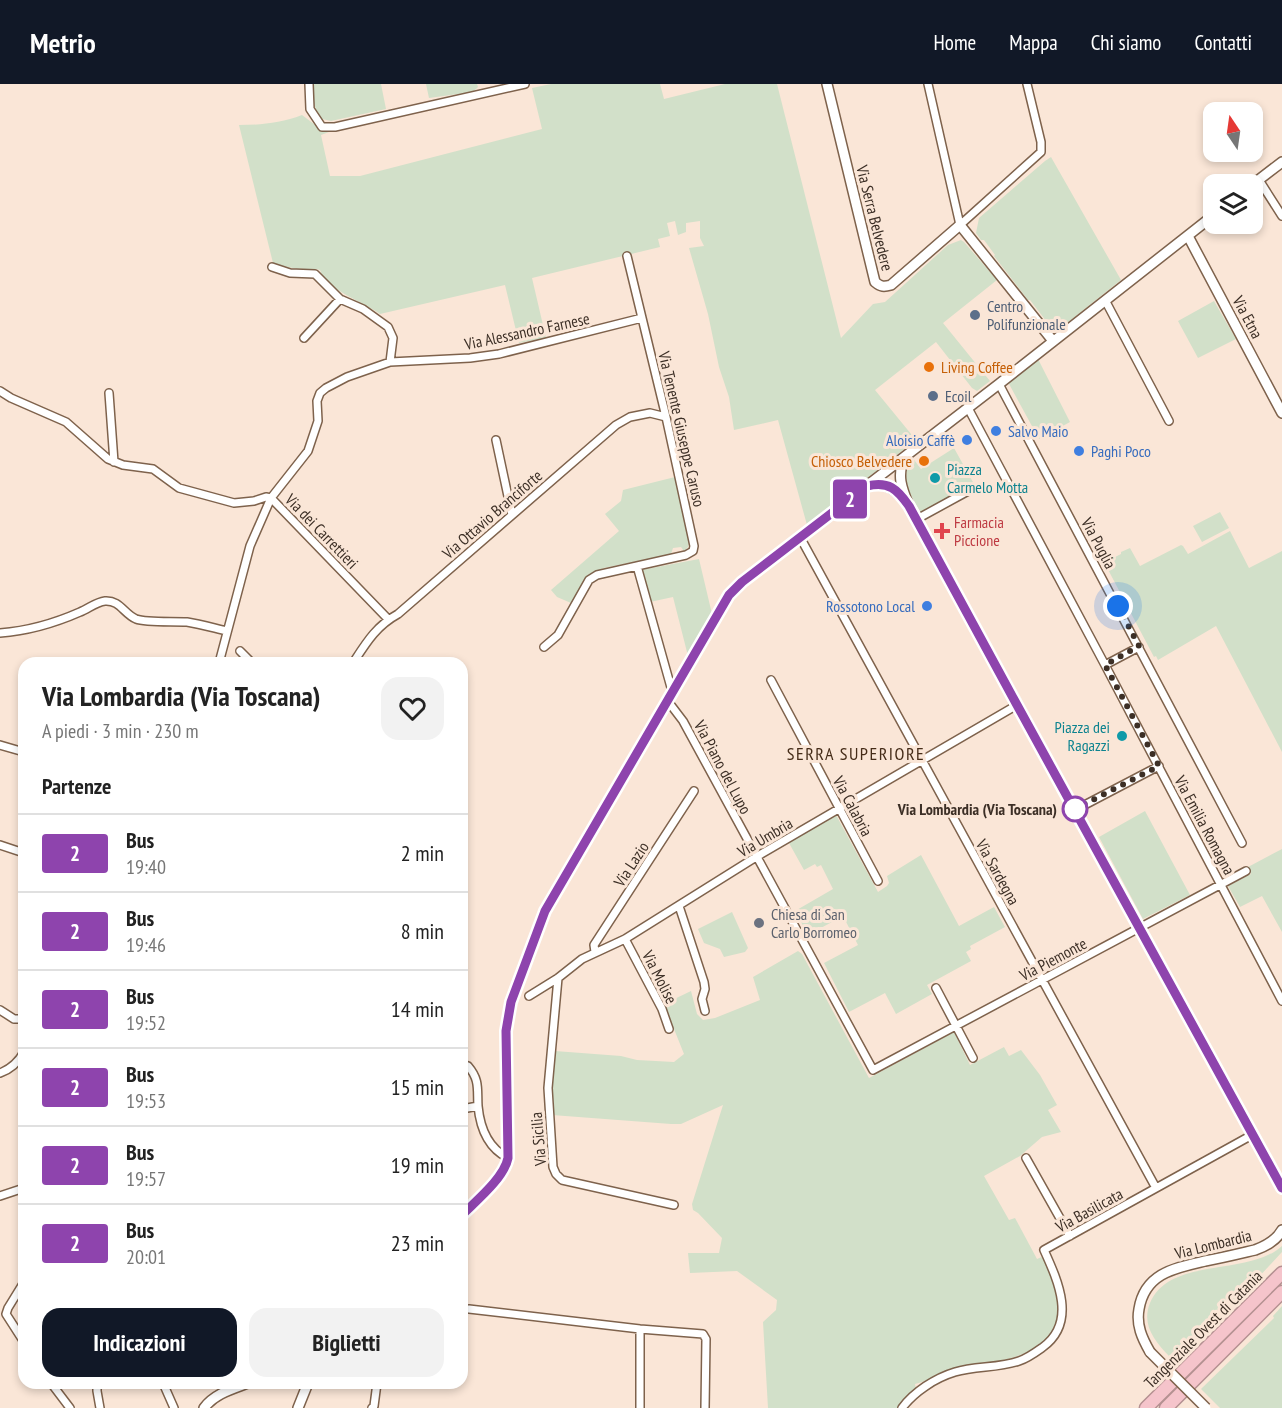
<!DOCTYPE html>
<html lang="it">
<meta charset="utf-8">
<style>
body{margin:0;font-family:"PT Sans Narrow",sans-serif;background:#f2f2f2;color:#222;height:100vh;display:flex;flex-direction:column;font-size:22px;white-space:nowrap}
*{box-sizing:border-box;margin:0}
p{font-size:20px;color:#767676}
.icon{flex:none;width:33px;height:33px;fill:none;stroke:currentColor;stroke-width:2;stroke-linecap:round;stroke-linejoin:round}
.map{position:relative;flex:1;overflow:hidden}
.details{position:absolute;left:18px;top:573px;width:450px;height:732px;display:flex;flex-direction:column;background:#fff;border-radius:18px;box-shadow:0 3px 9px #0003}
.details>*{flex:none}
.badge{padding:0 12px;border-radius:4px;font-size:21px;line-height:39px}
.needle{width:39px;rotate:347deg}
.tools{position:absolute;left:1203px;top:18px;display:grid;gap:12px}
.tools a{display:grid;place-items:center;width:60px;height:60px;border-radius:12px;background:#fff;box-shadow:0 3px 9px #0003;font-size:30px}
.you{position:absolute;width:30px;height:30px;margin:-15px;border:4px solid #fff;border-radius:50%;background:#1a73e8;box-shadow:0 0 0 9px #1a73e833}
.map>.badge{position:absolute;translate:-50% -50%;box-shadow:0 0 0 3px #fff}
h2{padding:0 24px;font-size:22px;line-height:54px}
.round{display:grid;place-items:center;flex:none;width:63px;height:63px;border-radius:18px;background:#f2f2f2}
.head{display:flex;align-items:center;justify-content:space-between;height:102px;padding:0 24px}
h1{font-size:28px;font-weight:600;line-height:45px}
.cta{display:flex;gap:12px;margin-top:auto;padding:12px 24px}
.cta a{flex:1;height:69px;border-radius:18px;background:#111827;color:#fff;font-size:24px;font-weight:600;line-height:69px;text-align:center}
.cta a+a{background:#f2f2f2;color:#222}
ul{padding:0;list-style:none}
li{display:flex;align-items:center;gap:18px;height:78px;padding:0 24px;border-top:2px solid #e0e0e0}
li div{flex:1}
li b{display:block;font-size:22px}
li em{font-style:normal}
li .badge{min-width:66px;font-weight:700;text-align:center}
header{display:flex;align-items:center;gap:36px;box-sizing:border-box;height:84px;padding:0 30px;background:#111827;color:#fff}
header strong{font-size:28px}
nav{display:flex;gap:33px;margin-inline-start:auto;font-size:21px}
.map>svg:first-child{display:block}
</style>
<header>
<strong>Metrio</strong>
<nav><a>Home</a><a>Mappa</a><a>Chi siamo</a><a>Contatti</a></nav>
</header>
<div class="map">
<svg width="1282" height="1324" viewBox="0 0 1282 1324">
<rect width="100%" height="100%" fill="#fae6d7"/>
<path fill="#d2e0c9" d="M314,0H381L386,25L331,37L322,35C313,25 312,14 314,0Z
M426,0H477L478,3L473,8L429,14Z
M551,0H660L664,15L725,0H777L841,254L873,220L885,218L948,161L961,156L964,158L997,196L943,239L990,297L977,307L972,304L936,258L875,306L916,356L807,441L778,336L734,346L729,313L719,283L708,230L689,164L704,162L700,154V137L686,139V148L678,151L675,137L667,139L670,152L658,155L660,163L532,194L546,254L519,259L505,201L380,230C364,218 326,206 320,186C314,184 311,186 305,185C294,185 284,182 273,179L239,41C261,41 281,39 302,31L322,46L329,48L321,51L330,92H360L542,45L532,4Z
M1051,73L1121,196L1057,247L1053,246L1030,216H1028L994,172L995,171L984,156H981L976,149L979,134L1045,77Z
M1214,217L1236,255L1198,274L1178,237Z
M1038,275L1070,338L1039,355L1008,298Z
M954,364L974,400L921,429C910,411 899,392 912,373L921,385Z
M675,393L689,457C689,462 688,464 684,467L681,463L673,464L671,470L604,484C585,491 581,502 571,519L557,513L551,506L619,447L605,430L621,417L623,406Z
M1220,428L1229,444L1202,458L1193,442Z
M1230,447L1249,484L1282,467V668L1216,542L1158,576L1156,572L1154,573L1103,476L1111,472L1115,473L1121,470V468L1130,464L1140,482L1181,461L1183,462L1188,470Z
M699,475L712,530L688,572L673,513L650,518L641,486Z
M1145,727L1190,811L1143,835L1099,753Z
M836,731L878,808L887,802L889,799L887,792L921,771L959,842L994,823L1005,843L970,862L971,865L966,868L971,877L927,901L932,910L896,930L885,909L849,928L824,879L858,861L843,832L808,851L795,827L833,805L821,781L817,783L815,780L804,786L789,759Z
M1282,765V848L1262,812L1240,823L1228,802L1251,790L1248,783Z
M732,828L748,864L745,868L724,873L720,865L704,859L698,845Z
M798,867L802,870L869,994L954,948L970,981L1004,963L1009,972L1021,966L1040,991L1057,1021L1048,1026L1061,1048L1042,1053L1020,1072L984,1092L1009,1136L1015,1134L1037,1175L1044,1172C1068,1225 1068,1260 1004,1276C986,1281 967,1282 950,1287C938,1291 927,1297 915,1300L916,1305L897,1324H768L763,1238L776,1226L777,1216L737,1187L690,1189L688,1169H719L722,1154L698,1129L693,1126L692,1120L723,1021L681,1040H671L552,1031L551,1007L555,967L621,972L637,976L674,978L684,970L664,920L691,907L697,930L703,936L715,934L760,916L753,893Z
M1282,1162V1168L1257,1195V1196L1181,1272L1172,1270L1169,1272C1155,1257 1141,1241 1150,1219C1170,1172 1248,1193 1282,1162Z
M1282,1222V1324H1220L1201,1305L1274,1234L1273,1232Z"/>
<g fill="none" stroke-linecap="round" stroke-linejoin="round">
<defs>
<path id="street" d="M309,0L310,25L322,43H335L525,0
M928,0L960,141L1041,68V58L1027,0
M1259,96L1282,132
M272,183L290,189L315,190L340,215L363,225L388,243L393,254L390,278
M1105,216L1169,337
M304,254L340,215
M999,300L1242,759
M0,307L11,314L66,338L108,375L123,381L153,385L179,404L234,419L254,417L266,413L271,414L388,535
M109,309L114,378
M968,324L1105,581L1282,917
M496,356L512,431
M917,435L970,406
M800,453L1156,1104
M637,482L672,607
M0,549C27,547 55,539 80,528C88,525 96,518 105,517C120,516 124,530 136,535C147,539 173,537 187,538C200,540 214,544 227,547
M544,563L558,551L589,496L597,491L686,471L693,467L694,462L666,333L627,172
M240,567L252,579
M219,579L250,462L271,414L308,367L318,337L317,317L320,309L326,304L347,293L390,278L470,274L499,270L642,234
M353,579C366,559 376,542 398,530L616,341L630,333L650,329L666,333
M1105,581L1139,563
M771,596L878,797
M667,616L683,637L873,986L1246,787
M0,661L24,668
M1075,726L1159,682
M0,761L24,769
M679,822L704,898L705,905L702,915L705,927
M625,855L662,925L669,945
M595,868L594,861L694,707
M558,894L548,1004L553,1083L556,1090L562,1096L674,1121
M936,904L973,974
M529,912L558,894L582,875L625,855L756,773L1017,621
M0,926L14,935H24
M462,980L468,982C480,996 477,1005 478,1022C480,1043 488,1064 508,1074
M0,989C11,985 19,977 24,968
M462,1025L478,1022
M1026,1074L1070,1152
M0,1112L24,1104
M24,1198L8,1224L6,1230L24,1258
M469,1225L640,1245L703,1250L706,1255L705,1324
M51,1299L70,1324
M97,1299V1307L100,1324
M163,1299L174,1324
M372,1324L374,1322L377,1299
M640,1324V1245
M902,1324C914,1308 935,1294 955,1288C976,1282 999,1284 1019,1277C1028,1274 1036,1268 1043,1263C1077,1238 1058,1197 1044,1166L1252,1051"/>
<path id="secondary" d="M827,0L875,198C881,203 884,203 891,201L960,141L1053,257
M1252,101L1282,78
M1188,152L1282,329
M905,373C896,391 902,405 909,422L1139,844L1282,1104
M870,401C883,398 893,403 902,413
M462,1131C477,1116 504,1095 508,1074L506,947L511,918L545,827L729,511L742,498L999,300L1214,131
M1150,1268C1142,1254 1136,1241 1139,1225C1145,1189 1175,1184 1205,1177C1222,1174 1238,1170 1255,1166C1266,1162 1276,1157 1282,1146
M204,1324C214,1310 232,1305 248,1299
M298,1324L308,1299"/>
<path id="highway" d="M1146,1324L1282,1189
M1166,1324L1282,1208"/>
</defs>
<use href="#street" stroke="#7e624c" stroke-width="10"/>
<use href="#secondary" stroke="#7e624c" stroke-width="12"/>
<use href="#highway" stroke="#b49091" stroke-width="15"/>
<use href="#street" stroke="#fff" stroke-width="7"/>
<use href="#secondary" stroke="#fff" stroke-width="9"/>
<use href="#highway" stroke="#f5c4cb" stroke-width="12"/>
<defs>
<path id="secondary-bridge" d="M1150,1268L1206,1324"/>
</defs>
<use href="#secondary-bridge" stroke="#7e624c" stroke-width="12" stroke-linecap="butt"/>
<use href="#secondary-bridge" stroke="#fff" stroke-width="9"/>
</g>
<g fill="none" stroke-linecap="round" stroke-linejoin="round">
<defs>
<path id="line" d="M462,1131C477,1116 504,1094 508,1074L506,947L511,918L545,827L729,511L742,498L867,402C889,397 897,405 909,422L1017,621L1282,1104"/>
</defs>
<use href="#line" stroke="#fff" stroke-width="14"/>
<use href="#line" stroke="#8e44ad" stroke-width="9"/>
<path stroke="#3c2f26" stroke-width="6" stroke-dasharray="0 10.8" d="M1075,725L1159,682L1105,581L1139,562L1118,522"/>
</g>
<g fill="#5c6f8a" stroke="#fae6d7" stroke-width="2">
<circle cx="975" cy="231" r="6"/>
<circle cx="933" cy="312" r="6"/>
</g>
<g fill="#e8710a" stroke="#fae6d7" stroke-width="2">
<circle cx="929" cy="283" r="6"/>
<circle cx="924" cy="377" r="6"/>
</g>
<g fill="#3f7fe0" stroke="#fae6d7" stroke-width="2">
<circle cx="996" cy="347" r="6"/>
<circle cx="967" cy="356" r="6"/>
<circle cx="1079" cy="367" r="6"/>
<circle cx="927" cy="522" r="6"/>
</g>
<g fill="#0f9aa8" stroke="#fae6d7" stroke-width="2">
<circle cx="935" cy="394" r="6"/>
<circle cx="1122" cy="652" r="6"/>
</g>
<path fill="#e0444e" stroke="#fae6d7" stroke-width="2" d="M939 438h6v6h6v6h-6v6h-6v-6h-6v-6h6z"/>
<circle fill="#fff" stroke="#8e44ad" stroke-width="3" cx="1075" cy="725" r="12"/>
<circle fill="#6b7280" stroke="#fae6d7" stroke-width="2" cx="759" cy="839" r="6"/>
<g text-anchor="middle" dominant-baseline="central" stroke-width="6" stroke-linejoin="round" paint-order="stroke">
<g font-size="16" fill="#3c2f26" stroke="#fae6d7">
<text transform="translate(875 134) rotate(76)">Via Serra Belvedere</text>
<text transform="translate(1248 233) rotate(62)">Via Etna</text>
<text transform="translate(527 247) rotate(-12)">Via Alessandro Farnese</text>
<text transform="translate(682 345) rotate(77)">Via Tenente Giuseppe Caruso</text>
<text transform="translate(492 430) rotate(-41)">Via Ottavio Branciforte</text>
<text transform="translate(322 447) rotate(46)">Via dei Carrettieri</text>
<text transform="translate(1099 459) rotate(62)">Via Puglia</text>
<text transform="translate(723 683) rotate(62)">Via Piano del Lupo</text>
<text transform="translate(853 722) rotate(62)">Via Calabria</text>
<text transform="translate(1205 741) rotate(62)">Via Emilia Romagna</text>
<text transform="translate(765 753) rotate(-31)">Via Umbria</text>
<text transform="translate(631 780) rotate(-57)">Via Lazio</text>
<text transform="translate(998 788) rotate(61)">Via Sardegna</text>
<text transform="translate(1053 875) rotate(-28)">Via Piemonte</text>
<text transform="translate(660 893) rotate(63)">Via Molise</text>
<text transform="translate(538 1055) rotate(-95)">Via Sicilia</text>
<text transform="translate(1089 1126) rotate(-29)">Via Basilicata</text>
<text transform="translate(1213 1160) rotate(-14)">Via Lombardia</text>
<text transform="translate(1203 1245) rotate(-45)">Tangenziale Ovest di Catania</text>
</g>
<g font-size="16" fill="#4e5e75" stroke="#fae6d7" text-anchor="start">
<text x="987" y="222">Centro<tspan x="987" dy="18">Polifunzionale</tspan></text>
<text x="945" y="312">Ecoil</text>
</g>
<g font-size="16" fill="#c56008" stroke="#fae6d7" text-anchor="start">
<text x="941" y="283">Living Coffee</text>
<text x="912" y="377" text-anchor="end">Chiosco Belvedere</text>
</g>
<g font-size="16" fill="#366cbe" stroke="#fae6d7" text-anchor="start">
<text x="1008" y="347">Salvo Maio</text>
<text x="955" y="356" text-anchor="end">Aloisio Caffè</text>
<text x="1091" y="367">Paghi Poco</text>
<text x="915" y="522" text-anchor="end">Rossotono Local</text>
</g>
<g font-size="16" fill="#0d838f" stroke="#fae6d7" text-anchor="start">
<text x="947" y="385">Piazza<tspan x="947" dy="18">Carmelo Motta</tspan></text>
<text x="1110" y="643" text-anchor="end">Piazza dei<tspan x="1110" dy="18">Ragazzi</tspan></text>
</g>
<g font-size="16" fill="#be3a42" stroke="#fae6d7" text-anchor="start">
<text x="954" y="438">Farmacia<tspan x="954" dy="18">Piccione</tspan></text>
</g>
<g font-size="16" font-weight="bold" fill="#3c2f26" stroke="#fae6d7" text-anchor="end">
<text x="1057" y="725">Via Lombardia (Via Toscana)</text>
</g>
<g font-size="16" fill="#5b616d" stroke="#fae6d7" text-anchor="start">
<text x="771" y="830">Chiesa di San<tspan x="771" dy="18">Carlo Borromeo</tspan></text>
</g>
<g font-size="18" letter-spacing="1.5" fill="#452c18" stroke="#fae6d7">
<text x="856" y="669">SERRA SUPERIORE</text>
</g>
</g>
</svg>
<div class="tools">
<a><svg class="needle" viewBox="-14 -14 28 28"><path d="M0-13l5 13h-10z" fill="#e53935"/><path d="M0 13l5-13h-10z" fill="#767676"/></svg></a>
<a><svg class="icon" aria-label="layers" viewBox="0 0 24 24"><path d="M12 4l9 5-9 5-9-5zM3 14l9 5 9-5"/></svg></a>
</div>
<div class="you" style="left:1118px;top:522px"></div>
<b class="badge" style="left:850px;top:415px;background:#8e44ad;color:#fff">2</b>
<section class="details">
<div class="head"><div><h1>Via Lombardia (Via Toscana)</h1><p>A piedi · 3 min · 230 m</p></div><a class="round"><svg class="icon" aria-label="heart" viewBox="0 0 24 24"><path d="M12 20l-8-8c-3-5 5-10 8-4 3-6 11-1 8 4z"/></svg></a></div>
<h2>Partenze</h2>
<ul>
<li><span class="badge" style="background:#8e44ad;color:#fff">2</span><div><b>Bus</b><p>19:40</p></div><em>2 min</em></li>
<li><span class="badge" style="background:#8e44ad;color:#fff">2</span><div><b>Bus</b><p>19:46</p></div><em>8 min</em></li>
<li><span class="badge" style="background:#8e44ad;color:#fff">2</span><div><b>Bus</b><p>19:52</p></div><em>14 min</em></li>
<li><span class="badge" style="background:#8e44ad;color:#fff">2</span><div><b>Bus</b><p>19:53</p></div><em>15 min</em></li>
<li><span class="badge" style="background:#8e44ad;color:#fff">2</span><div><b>Bus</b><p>19:57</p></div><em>19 min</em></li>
<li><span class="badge" style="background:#8e44ad;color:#fff">2</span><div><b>Bus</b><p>20:01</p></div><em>23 min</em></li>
</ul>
<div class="cta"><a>Indicazioni</a><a>Biglietti</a></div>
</section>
</div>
